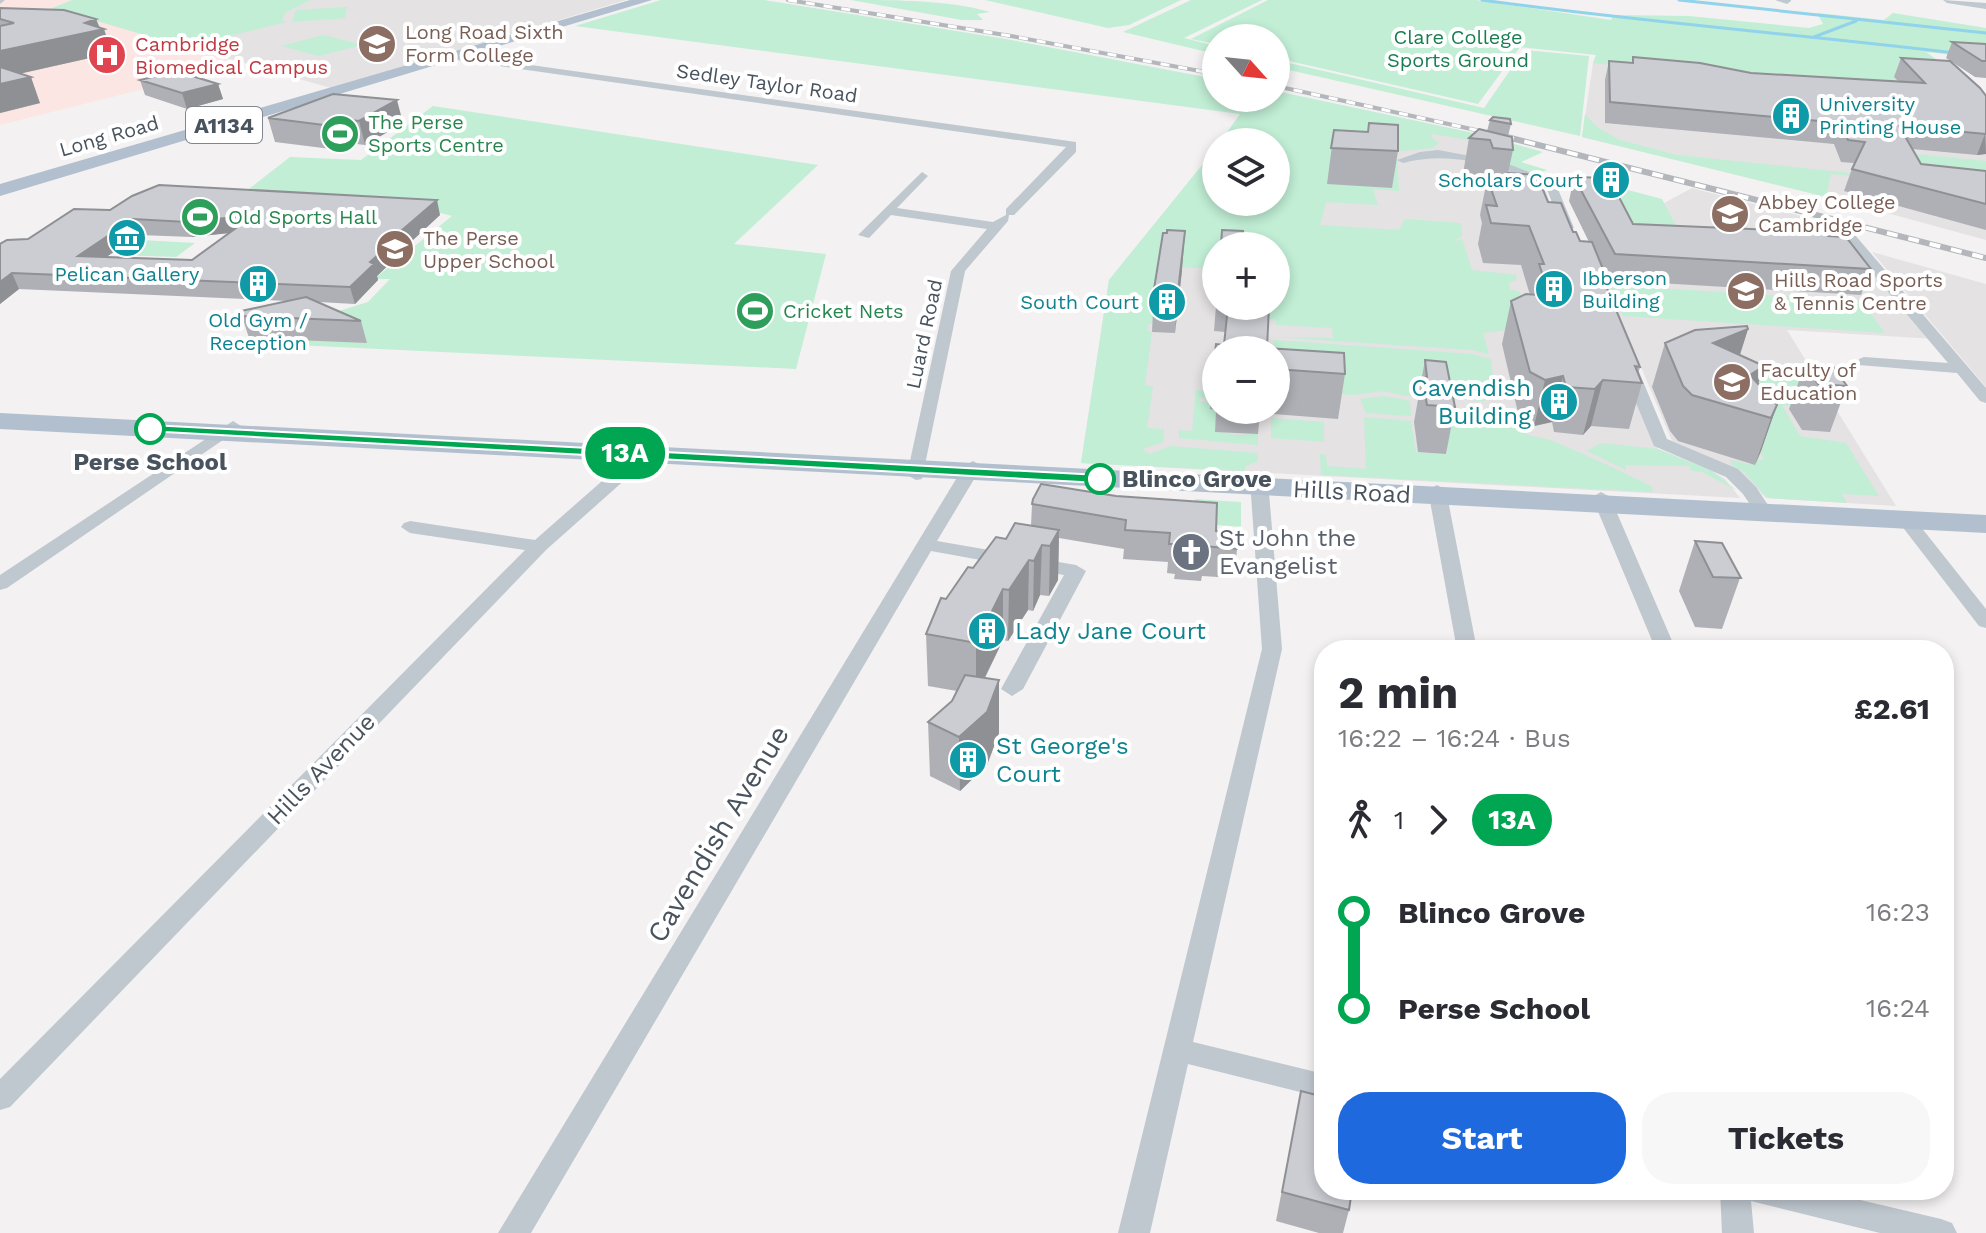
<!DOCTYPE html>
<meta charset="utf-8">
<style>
body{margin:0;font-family:"Work Sans",sans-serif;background:#f7f7f7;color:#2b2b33;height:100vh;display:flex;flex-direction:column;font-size:30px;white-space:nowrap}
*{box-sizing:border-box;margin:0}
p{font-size:26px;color:#7c7c81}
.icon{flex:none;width:44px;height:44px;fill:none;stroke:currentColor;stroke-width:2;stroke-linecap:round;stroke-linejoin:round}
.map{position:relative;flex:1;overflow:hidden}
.panel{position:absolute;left:1314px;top:640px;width:640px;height:560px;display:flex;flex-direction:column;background:#fff;border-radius:32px;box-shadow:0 4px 12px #0003}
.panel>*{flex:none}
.badge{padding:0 16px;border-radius:26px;font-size:28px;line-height:52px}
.needle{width:52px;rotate:117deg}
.buttons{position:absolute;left:1202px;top:24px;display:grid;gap:16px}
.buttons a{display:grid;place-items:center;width:88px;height:88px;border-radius:50%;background:#fff;box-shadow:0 4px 12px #0003;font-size:40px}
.map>.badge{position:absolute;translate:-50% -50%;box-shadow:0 0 0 4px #fff}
.legs{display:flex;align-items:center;gap:12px;height:88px;padding:0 24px;font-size:26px}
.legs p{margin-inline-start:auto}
.head{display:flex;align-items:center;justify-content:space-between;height:136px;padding:0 24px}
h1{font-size:44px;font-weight:700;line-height:60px}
.primary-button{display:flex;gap:16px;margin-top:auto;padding:16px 24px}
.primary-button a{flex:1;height:92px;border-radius:32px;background:#1f69df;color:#fff;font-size:32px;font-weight:700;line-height:92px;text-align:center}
.primary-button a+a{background:#f7f7f7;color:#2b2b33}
ul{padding:0 24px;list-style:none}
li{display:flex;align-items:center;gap:28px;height:96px;font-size:30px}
li i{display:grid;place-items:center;width:12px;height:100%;margin:0 10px;background:currentColor}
li i::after{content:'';width:20px;height:20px;margin:-10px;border:6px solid;border-radius:50%;background:#fff}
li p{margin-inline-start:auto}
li:first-child i{background:linear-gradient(#0000 50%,currentColor 0)}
li:last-child i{background:linear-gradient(currentColor 50%,#0000 0)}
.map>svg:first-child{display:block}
</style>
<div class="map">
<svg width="1986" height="1233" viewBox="0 0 1986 1233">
<rect width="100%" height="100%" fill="#f3f1f1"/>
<path fill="#e4e2e3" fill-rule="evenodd" d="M112,0H626L331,88L63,11Z
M1613,20L1986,94V240L1781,184L1582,137L1593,63Z
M1276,98L1499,140L1497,164L1537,182L1546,192L1596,317L1658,449L1712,471L1725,479L1740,498L1081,463L1109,280L1216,148V202H1276V142H1220ZM1216,246H1276V306H1216ZM1216,350H1276V410H1216Z
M1692,188L1832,224L1842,241L1681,235L1664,203Z
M1576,246L1872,264L1936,339L1787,330L1896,506L1766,498L1740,472L1672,441L1621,319L1608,318Z
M1872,252L1986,284V387Z"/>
<path fill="#fbe6e3" d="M0,0H112L65,11L243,64L0,125Z"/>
<path fill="#c1eed5" d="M72,0H311L286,12L282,20L286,22L185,47L66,12L30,17Z
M661,0H764L1006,39L1216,79V98H1276V91L1483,135L1543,152L1521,162L1547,170L1536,174L1492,160L1471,140L1432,134V138L1439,143L1433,148L1382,153L1397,159L1399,191L1373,189L1378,205L1326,202L1320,225L1399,230L1405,219L1461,223L1462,236L1453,242L1462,239L1472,270L1517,275L1516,280L1509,282L1510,289L1520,292L1530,327L1483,333L1489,354L1472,350L1274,337L1333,338L1332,328L1276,325L1275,319L1237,316L1238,306H1276V246H1216V269L1174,267L1153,324H1149L1147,331L1152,332L1145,385L1153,387L1147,428L1164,429L1163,442L1142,449L1150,454L1171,446L1258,453L1257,462L1246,466L1244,471L1081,463L1109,280L1216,148V202H1276V142H1220L1240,114L575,26Z
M851,0C896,0 949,0 990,12L977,14L983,20H962Z
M985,0H1181L1129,25L1108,28Z
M1191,0H1262L1184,38L1216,46V54L1123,32Z
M1268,0H1476L1611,20L1613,15L1689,16L1809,28L1823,24L1817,13L1884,20L1893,13L1986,28V59L1926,52L1986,94V107L1593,63L1596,55L1520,47L1478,104L1276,58V38H1216V44L1191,39Z
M347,7L345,18L292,22L296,10Z
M324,35L362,45L319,56L281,46Z
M1524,50L1589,56L1580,136L1276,67V60L1484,108Z
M433,106L818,165L734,244L826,254L796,369L275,344L329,323L326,315L368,302L390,279H374L452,216L414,206L236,199L290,157L361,160Z
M1585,114L1597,127L1620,140L1677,155L1986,187V190L1831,174L1826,197L1582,137Z
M1916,154L1986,161V174L1918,165L1910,159Z
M1605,184L1662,199L1680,233L1620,231Z
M141,240L195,243L176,257L119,255Z
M1610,285L1862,301L1885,333L1623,316Z
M1274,340L1472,354L1491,359L1495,396L1485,401L1405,396L1384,391L1354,395L1276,389Z
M1777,364L1809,366L1838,408L1782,405L1800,436L1846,443L1879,496L1842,494L1847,503L1767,498L1744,472L1731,465V460L1752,465L1755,460H1764L1755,441L1746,366Z
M1196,390L1212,391L1211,399L1200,398L1199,401L1211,403L1210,409L1216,410L1215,431L1236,435L1258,434V445L1179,438V430L1192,431Z
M1384,396L1410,401L1411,416L1366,413L1360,399Z
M1364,417L1411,421L1416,452L1448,454L1442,423L1519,428C1527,439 1541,436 1553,441C1586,455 1619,470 1651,486L1653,492L1321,475L1320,454L1326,455L1327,466L1366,469Z
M1271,418L1324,422V442L1271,438Z
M1601,443L1658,449L1712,471L1736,490L1702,472L1692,471L1689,466L1625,465L1626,470L1587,451Z
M1195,499L1241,502V527L1194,523Z"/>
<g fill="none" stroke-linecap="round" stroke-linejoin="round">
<path stroke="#90d3ea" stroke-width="3" d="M1482,0C1639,22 1797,34 1955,53
M1679,0L1986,33
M1814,37L1856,21"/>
<path fill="#bfc7cf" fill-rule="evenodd" d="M0,0H5L0,4Z
M1775,0H1791V1L1787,4Z
M1943,0L1986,3V9L1947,3Z
M453,54L1076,142V152L1014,215H1009L1008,221L965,271L922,479L916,480L907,475L951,271L987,229L891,215L869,238L858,235L922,172L928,176L897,208L993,222L1006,215V209L1066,147L450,59Z
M1438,150L1503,162L1555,182L1574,228L1563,231L1546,187C1500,166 1453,150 1403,163L1397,160L1420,152Z
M1844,227L1849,228L1986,388V403L1980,401L1957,373L1859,365V359L1864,357L1948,363L1839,234L1838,231Z
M1629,362L1637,367L1667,439L1738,469L1756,487L1774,514L1771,518H1759L1743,494L1726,477L1654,446L1621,367Z
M233,421L241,426L239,429L7,588L0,590V575Z
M649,444L657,449L655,453L546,550L10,1107L0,1110V1079L525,550L410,533L401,527L404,523L410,521L535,540L643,445Z
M973,461L982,466L937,541L1076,565L1086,571L1023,689L1012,696L1001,689L1064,575L931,551L531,1233H498L964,466Z
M1259,476L1268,481L1282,649L1193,1042L1324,1074V1098L1188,1064L1150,1233H1118L1262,649L1250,481Z
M1437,485L1446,490L1477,650H1457L1428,490Z
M1601,492L1610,497L1676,650H1656L1592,497Z
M1907,516L1913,517L1986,609V628L1979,626L1901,525L1898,521L1901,517Z
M1720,1190H1818L1941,1219L1952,1223L1957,1233H1880L1751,1201L1754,1233H1722Z"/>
<path fill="#b2bfce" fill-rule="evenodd" d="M630,0H652L0,196V184Z
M0,413L1986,515V533L0,429Z"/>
<defs>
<path id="rail-far1" d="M788,0L1011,36L1216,74
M1276,86L1512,138"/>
<path id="rail" d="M1503,136L1986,258"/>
</defs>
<use href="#rail-far1" stroke="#b3b6bb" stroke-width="4"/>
<use href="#rail" stroke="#b3b6bb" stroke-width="6"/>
<use href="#rail-far1" stroke="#fff" stroke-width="3" stroke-dasharray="9" stroke-linecap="butt"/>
<use href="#rail" stroke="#fff" stroke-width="4" stroke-dasharray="11" stroke-linecap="butt"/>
</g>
<path fill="#afb0b5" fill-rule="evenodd" d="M0,8L96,19L112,53L19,74L40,103L0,113Z
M1952,42L1986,44V78L1975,77L1946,58Z
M1633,57L1751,73L1898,81L1894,77L1901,58L1986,96V154L1977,155L1912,149L1921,164L1986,171V230L1844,191L1854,163L1841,162L1834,144L1605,123V80L1609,61L1632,63Z
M140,80L218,84L223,99L187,109L145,95Z
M333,94L403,123L365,145L357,144L347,151L275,142L268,118Z
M1490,120L1511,124L1508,136L1513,150L1508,173L1548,202L1580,241L1589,242L1569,201L1574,177L1633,224L1828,236L1871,269L1861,295L1608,280L1602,267L1605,274L1603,279L1640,367L1638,374L1642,383L1629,429L1591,426L1583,435L1554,432L1552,422L1534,426L1519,417L1502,344L1511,301L1530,295L1521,265L1483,263L1478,244L1482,223L1480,215L1486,185L1483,176L1463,174L1469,138L1487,131Z
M1369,123L1398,151L1392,188L1327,184L1334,130L1368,132Z
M74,209L440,215L401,251V253L377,276L378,280L355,304L318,302L361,321L367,343L249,338L242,316L288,301L19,289L0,304V244L28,239ZM228,233L192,260L106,257L139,235L192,237Z
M1182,270L1175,333L1152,332L1154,289Z
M1216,306H1269L1267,348L1344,353L1345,374L1338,419L1260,413L1258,434L1215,432L1216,410H1276V350H1216V410L1210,409L1216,344L1224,345L1225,332L1214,331Z
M1748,329L1740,355L1764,366L1758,384L1777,405L1761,451L1755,465L1678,441L1670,431L1652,387L1665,343Z
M1425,360L1455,407L1446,454L1418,452L1414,422Z
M1805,364L1847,386L1830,432L1802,430L1789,409Z
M1116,496L1216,531L1237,549L1234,578L1202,576L1201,581L1174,579L1175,574L1167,573L1168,562L1123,559L1124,549L1059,538L1058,580L1049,596L1040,595L1033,611L1028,610L1008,641L1003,640L985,678L999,733L987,765L960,791L930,776L928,722L952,701L957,691L928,686L926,634L946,599L973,568L1006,539L1031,526L1032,504Z
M1695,541L1740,578L1722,629L1695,627L1679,591Z
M1301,1091L1349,1210L1343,1233H1319L1276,1221Z"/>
<path fill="#8e9094" d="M96,19L100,30L104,29L112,53L0,78V51Z
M31,77L40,103L0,113V84Z
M218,84L223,99L187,109L182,93Z
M397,100L403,123L365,145L359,121Z
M351,120L357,144L347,151L340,127Z
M1985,134L1986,154L1977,155Z
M437,200L440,215L401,251V253L377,276L378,280L355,304L350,287L370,262L394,237Z
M254,215L258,230L192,237L187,222Z
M133,219L139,235L84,272L78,256Z
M1185,231L1182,270L1175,333L1178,291Z
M12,273L19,289L0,304V282Z
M1748,329L1734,373L1713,343Z
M1764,366L1749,411L1750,375Z
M1563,376L1552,422L1534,426L1545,380Z
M1603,380L1591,426L1583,435L1595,389Z
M1777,405L1761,451L1755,465L1771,418Z
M1059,530L1058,580L1049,596L1050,546Z
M1042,545L1040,595L1033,611L1034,561Z
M1029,560L1028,610L1008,641L1009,590Z
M1003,589V640L976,695V643Z
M999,680V733L987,765L960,791L959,737Z"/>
<path fill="#cbcdd3" stroke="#8e9094" stroke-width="2" fill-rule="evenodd" d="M0,8L64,10L96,19L85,23L104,29L0,51V26L14,23L0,19Z
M1952,42L1986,44V61H1982Z
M1633,57L1700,63L1751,73L1925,83L1901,58L1950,61L1980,88L1986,96V134L1899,126L1921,164L1986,171V204L1852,169L1865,142L1848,140L1841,123L1610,102L1609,61L1633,63Z
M0,67L31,77L0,84Z
M176,71L218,84L182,93L140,80Z
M333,94L397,100L359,121L351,120L340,127L268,118Z
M1493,117L1510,119L1511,124L1490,120Z
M1369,123L1398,125V151L1331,148L1334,130L1368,132Z
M1479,129L1512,137L1513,150L1493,148L1490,140L1469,138Z
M1508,173L1537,175L1548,202L1561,203L1573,232H1576L1580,241L1592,242L1605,274H1601L1640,367L1635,366L1642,383L1603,380L1595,389L1566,387L1563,376L1545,380L1530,372L1511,301L1526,294L1550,296L1539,264H1544L1529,226L1491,223L1486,205L1497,206L1487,177L1509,178Z
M1574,177L1609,178L1633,224L1824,232L1828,236L1846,237L1871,269L1615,254Z
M159,185L437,200L394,237H398L370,262L374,264L350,287L12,273L0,282V244L7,240L28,239L74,209L110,210L132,196ZM254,215L192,260L78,256L133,219L187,222Z
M1167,230L1185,231L1178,291L1154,289L1163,233H1167Z
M1222,230L1243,231V246H1221Z
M306,297L361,321L242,316L241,311Z
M1228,306H1269L1267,348L1344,353L1345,374L1276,369V350H1216V364H1214L1216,344L1224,345Z
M1747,326L1748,329L1713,343L1764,366L1750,375L1777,405L1771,418L1692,395L1683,386L1665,343L1695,330Z
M1425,360L1446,362L1455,407L1427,405L1422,377H1427Z
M1805,364L1833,366L1847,386L1818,384Z
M1041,484L1116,496L1217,503L1216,531L1237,533V549L1204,546V552L1177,550V544H1169L1170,533L1125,530L1126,520L1032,504L1033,499Z
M1015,523L1059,530L1050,546L1042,545L1034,561L1029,560L1009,590L1003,589L976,643L926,634L941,598L946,599L968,567L973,568L996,537L1006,539Z
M1695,541L1722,543L1741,578L1713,577Z
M965,675L999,680L987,712L959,737L928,722L952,701Z
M1301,1091L1324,1097V1190H1352L1349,1210L1282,1192Z"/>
<path fill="#00a651" stroke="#fff" stroke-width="2" d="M150,425L1100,475L1107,479L1100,483L146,431L144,429Z"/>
<defs>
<symbol id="university-disc" viewBox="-11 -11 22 22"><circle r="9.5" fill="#8d6e63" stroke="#fff"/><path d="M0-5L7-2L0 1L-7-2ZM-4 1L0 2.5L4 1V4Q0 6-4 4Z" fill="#fff"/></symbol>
<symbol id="hospital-disc" viewBox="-11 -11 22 22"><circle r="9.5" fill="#e0444e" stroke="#fff"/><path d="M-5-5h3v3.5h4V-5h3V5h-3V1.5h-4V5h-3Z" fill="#fff"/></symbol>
<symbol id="building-disc" viewBox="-11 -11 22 22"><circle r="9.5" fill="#0f9aa8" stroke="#fff"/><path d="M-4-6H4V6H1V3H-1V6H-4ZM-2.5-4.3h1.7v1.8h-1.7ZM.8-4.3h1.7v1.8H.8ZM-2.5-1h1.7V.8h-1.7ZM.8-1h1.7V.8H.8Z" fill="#fff"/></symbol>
<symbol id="stadium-disc" viewBox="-11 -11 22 22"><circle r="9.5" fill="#2e9e5b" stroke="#fff"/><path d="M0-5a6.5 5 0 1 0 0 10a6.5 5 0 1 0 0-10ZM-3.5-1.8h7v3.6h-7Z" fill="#fff"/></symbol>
<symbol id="school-disc" viewBox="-11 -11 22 22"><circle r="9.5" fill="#8d6e63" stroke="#fff"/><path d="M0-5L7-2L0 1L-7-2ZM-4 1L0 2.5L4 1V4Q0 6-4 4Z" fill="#fff"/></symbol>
<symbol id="museum-disc" viewBox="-11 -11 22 22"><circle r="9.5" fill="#0f9aa8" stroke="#fff"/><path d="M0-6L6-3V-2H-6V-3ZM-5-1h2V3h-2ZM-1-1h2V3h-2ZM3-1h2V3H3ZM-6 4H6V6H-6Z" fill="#fff"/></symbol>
<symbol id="church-disc" viewBox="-11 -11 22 22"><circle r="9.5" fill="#6b7280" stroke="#fff"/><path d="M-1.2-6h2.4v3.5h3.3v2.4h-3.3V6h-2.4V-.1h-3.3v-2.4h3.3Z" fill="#fff"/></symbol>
</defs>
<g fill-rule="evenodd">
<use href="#university-disc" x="355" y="22" width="44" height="44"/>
<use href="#hospital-disc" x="85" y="33" width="44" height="44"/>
<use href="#building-disc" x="1769" y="94" width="44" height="44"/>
<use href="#stadium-disc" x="318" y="112" width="44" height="44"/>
<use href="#building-disc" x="1589" y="158" width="44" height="44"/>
<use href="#school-disc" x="1708" y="192" width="44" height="44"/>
<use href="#stadium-disc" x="178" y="195" width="44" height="44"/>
<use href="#museum-disc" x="105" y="216" width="44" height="44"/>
<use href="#school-disc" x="373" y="227" width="44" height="44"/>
<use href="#building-disc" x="236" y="262" width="44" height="44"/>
<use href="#building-disc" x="1532" y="267" width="44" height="44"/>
<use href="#university-disc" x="1724" y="269" width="44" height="44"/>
<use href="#building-disc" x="1145" y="280" width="44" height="44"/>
<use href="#stadium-disc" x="733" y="289" width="44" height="44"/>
<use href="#university-disc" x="1710" y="360" width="44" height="44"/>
<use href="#building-disc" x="1537" y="380" width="44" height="44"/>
<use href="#church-disc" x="1169" y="530" width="44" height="44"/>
<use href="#building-disc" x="965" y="609" width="44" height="44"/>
<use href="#building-disc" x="946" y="738" width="44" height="44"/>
</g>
<g fill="#fff" stroke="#00a651" stroke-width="4">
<circle cx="150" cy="429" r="14"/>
<circle cx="1100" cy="479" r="14"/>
</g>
<g text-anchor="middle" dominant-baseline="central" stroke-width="8" stroke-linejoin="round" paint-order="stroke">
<g font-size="20" fill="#785e54" stroke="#fff" text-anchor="start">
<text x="405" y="32">Long Road Sixth<tspan x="405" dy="23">Form College</tspan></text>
<text x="1758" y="202">Abbey College<tspan x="1758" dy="23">Cambridge</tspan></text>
<text x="423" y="238">The Perse<tspan x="423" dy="23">Upper School</tspan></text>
<text x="1774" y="280">Hills Road Sports<tspan x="1774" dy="23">&amp; Tennis Centre</tspan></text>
<text x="1760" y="370">Faculty of<tspan x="1760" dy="23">Education</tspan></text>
</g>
<g font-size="20" fill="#1a7e52" stroke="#fff">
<text x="1458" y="37">Clare College<tspan x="1458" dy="23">Sports Ground</tspan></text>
</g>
<g font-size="20" fill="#be3a42" stroke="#fff" text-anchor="start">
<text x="135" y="44">Cambridge<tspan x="135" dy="23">Biomedical Campus</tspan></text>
</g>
<g font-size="20" fill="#49535e" stroke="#fff">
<text transform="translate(767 83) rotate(8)">Sedley Taylor Road</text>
<text transform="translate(109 136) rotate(-16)">Long Road</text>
<text transform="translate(924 334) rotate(-78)">Luard Road</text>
</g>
<g font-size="20" fill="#0d838f" stroke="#fff" text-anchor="start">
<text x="1819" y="104">University<tspan x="1819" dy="23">Printing House</tspan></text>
<text x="1583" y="180" text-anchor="end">Scholars Court</text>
<text x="127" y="274" text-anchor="middle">Pelican Gallery</text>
<text x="1582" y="278">Ibberson<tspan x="1582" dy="23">Building</tspan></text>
<text x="1139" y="302" text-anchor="end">South Court</text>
<text x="258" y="320" text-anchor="middle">Old Gym /<tspan x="258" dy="23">Reception</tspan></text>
</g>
<g font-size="20" fill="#27864d" stroke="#fff" text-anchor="start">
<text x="368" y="122">The Perse<tspan x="368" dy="23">Sports Centre</tspan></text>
<text x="228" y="217">Old Sports Hall</text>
<text x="783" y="311">Cricket Nets</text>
</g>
<rect fill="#fff" stroke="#80878e" stroke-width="2" x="186" y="107" width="76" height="36" rx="6"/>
<g font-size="22" font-weight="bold" fill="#49535e">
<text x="224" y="125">A1134</text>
</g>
<g font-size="24" fill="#0d838f" stroke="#fff" text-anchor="start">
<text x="1531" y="388" text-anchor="end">Cavendish<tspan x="1531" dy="28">Building</tspan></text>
<text x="1015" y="631">Lady Jane Court</text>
<text x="996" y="746">St George's<tspan x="996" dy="28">Court</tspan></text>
</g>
<g font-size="24" font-weight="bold" fill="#49535e" stroke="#fff">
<text x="150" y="462">Perse School</text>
<text x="1122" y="479" text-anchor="start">Blinco Grove</text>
</g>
<g font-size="24" fill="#49535e" stroke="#fff">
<text transform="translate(1352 492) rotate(3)">Hills Road</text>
<text transform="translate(321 769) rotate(-46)">Hills Avenue</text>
</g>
<g font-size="24" fill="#5b616d" stroke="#fff" text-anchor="start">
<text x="1219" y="538">St John the<tspan x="1219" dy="28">Evangelist</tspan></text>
</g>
<g font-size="28" fill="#49535e" stroke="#fff">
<text transform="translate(718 834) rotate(-59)">Cavendish Avenue</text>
</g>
</g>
</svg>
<div class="buttons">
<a><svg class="needle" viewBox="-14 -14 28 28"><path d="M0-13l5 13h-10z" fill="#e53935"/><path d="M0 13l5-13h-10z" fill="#7c7c81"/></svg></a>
<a><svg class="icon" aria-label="layers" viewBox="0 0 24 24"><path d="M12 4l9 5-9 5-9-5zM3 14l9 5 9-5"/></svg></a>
<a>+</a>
<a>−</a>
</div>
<b class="badge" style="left:625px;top:453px;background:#00a651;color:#fff">13A</b>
<section class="panel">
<div class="head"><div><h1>2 min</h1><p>16:22 – 16:24 · Bus</p></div><b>£2.61</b></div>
<div class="legs"><svg class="icon" aria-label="walk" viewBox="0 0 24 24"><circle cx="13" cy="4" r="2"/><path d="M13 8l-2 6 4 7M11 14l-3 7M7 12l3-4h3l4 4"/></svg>1<svg class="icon" aria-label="forward" viewBox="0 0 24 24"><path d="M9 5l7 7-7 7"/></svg><b class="badge" style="background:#00a651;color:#fff">13A</b></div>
<ul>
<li><i style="color:#00a651"></i><b>Blinco Grove</b><p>16:23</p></li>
<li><i style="color:#00a651"></i><b>Perse School</b><p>16:24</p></li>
</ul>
<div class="primary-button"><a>Start</a><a>Tickets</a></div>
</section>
</div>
